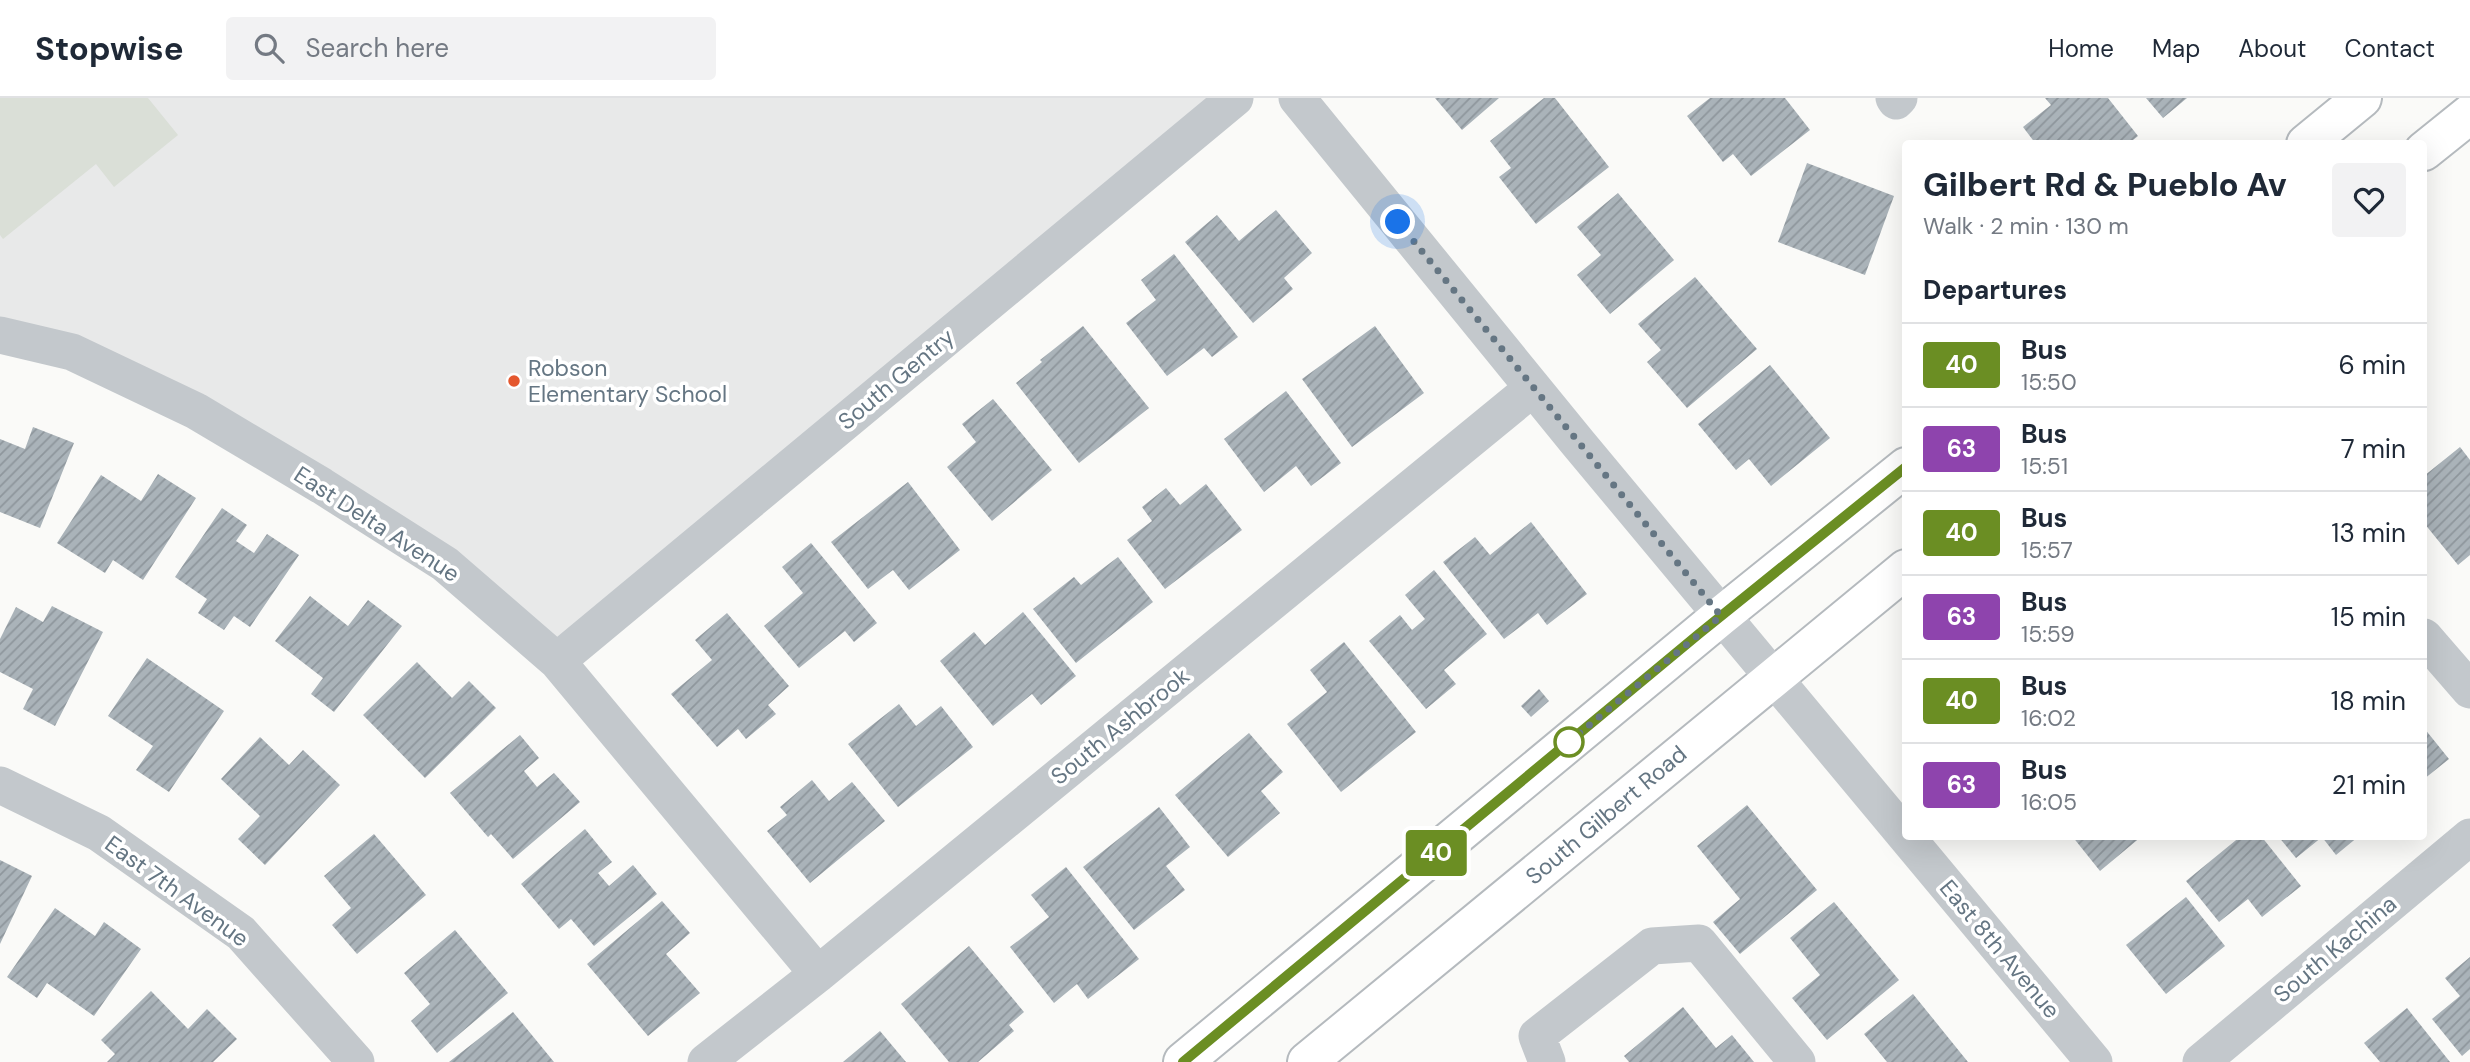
<!DOCTYPE html>
<meta charset="utf-8">
<style>
body{margin:0;font-family:"DM Sans",sans-serif;background:#f2f2f3;color:#1f2937;height:100vh;display:flex;flex-direction:column;font-size:26px;white-space:nowrap}
*{box-sizing:border-box;margin:0}
p{font-size:23px;color:#747a83}
.icon{flex:none;width:38px;height:38px;fill:none;stroke:currentColor;stroke-width:2;stroke-linecap:round;stroke-linejoin:round}
.map{position:relative;flex:1;overflow:hidden}
.side{position:absolute;left:1902px;top:42px;width:525px;height:700px;display:flex;flex-direction:column;background:#fff;border-radius:7px;box-shadow:0 7px 28px #0002}
.side>*{flex:none}
.badge{padding:0 14px;border-radius:5px;font-size:24px;line-height:46px}
.you{position:absolute;width:35px;height:35px;margin:-18px;border:5px solid #fff;border-radius:50%;background:#1a73e8;box-shadow:0 0 0 10px #1a73e833}
.map>.badge{position:absolute;translate:-50% -50%;box-shadow:0 0 0 4px #fff}
h2{padding:0 21px;font-size:26px;line-height:63px}
.round{display:grid;place-items:center;flex:none;width:74px;height:74px;border-radius:7px;background:#f2f2f3}
.head{display:flex;align-items:center;justify-content:space-between;height:119px;padding:0 21px}
h1{font-size:33px;font-weight:800;line-height:52px}
ul{padding:0;list-style:none}
li{display:flex;align-items:center;gap:21px;height:84px;padding:0 21px;border-top:2px solid #e0e1e3}
li div{flex:1}
li b{display:block;font-size:26px}
li em{font-style:normal}
li .badge{min-width:77px;font-weight:700;text-align:center}
header{display:flex;align-items:center;gap:42px;box-sizing:border-box;height:98px;padding:0 35px;background:#fff;border-bottom:2px solid #e0e1e3}
header strong{font-size:33px}
nav{display:flex;gap:38px;margin-inline-start:auto;font-size:24px}
.search{width:490px;height:63px;background:#f2f2f3;display:flex;align-items:center;gap:18px;box-sizing:border-box;padding:0 24px;border-radius:7px;color:#747a83;font-size:26px}
.map>svg:first-child{display:block}
</style>
<header>
<strong>Stopwise</strong>
<div class="search"><svg class="icon" aria-label="search" viewBox="0 0 24 24"><circle cx="10" cy="10" r="6"/><path d="M15 15l6 6"/></svg>Search here</div>
<nav><a>Home</a><a>Map</a><a>About</a><a>Contact</a></nav>
</header>
<div class="map">
<svg width="2470" height="964" viewBox="0 0 2470 964">
<defs>
<pattern id="building-hatch" width="6" height="6" patternUnits="userSpaceOnUse" patternTransform="scale(1.75)"><rect width="6" height="6" fill="#aab3b9"/><path d="M-1 1l2-2M0 6l6-6M5 7l2-2" fill="none" stroke="#8e969c"/></pattern>
</defs>
<rect width="100%" height="100%" fill="#fafaf8"/>
<path fill="#e8e9e9" d="M0,0H1235L557,563L322,388L0,237Z"/>
<path fill="#dadfd7" d="M0,0H148L178,37L114,89L96,66L3,141L0,137Z"/>
<path fill="url(#building-hatch)" d="M1435,0H1499L1462,32Z
M1544,0H1555L1609,69L1536,126L1499,79L1511,70L1490,43Z
M1710,0H1785L1810,32L1751,78L1733,56L1723,64L1687,18Z
M2045,0H2108L2138,38L2128,46H2036L2023,29L2051,7Z
M2146,0H2187L2163,20Z
M1807,65L1894,98L1865,177L1778,144Z
M1618,95L1674,162L1610,216L1577,177L1601,157L1577,129Z
M1276,112L1312,155L1284,180L1293,191L1253,225L1185,144L1217,117L1239,143Z
M1174,156L1238,239L1212,259L1204,250L1167,278L1126,225L1156,202L1141,182Z
M1695,179L1757,251L1687,310L1647,264L1661,252L1638,226Z
M1083,228L1149,310L1079,365L1016,285L1042,264L1040,262Z
M1375,228L1424,295L1352,349L1302,281Z
M1770,267L1830,340L1771,388L1749,361L1736,372L1698,326Z
M1286,293L1341,365L1311,388L1296,368L1264,394L1224,341Z
M993,301L1052,372L992,423L947,369L976,344L962,326Z
M33,329L74,345L40,430L0,414V341L25,351Z
M2460,349L2470,362V457L2458,467L2424,425V378Z
M158,376L196,400L143,482L113,462L105,475L57,445L101,377L141,403Z
M908,384L960,452L909,492L893,472L868,491L831,444Z
M1206,386L1242,432L1165,491L1127,442L1152,423L1142,409L1166,390L1180,407Z
M222,410L247,427L236,443L254,455L267,436L299,457L250,529L234,518L224,532L198,515L207,501L175,479Z
M1531,424L1587,496L1547,527L1538,515L1504,541L1443,464L1475,439L1490,457Z
M811,445L877,525L854,544L845,533L799,570L764,528L803,495L782,469Z
M1118,459L1153,504L1076,565L1033,511L1074,479L1081,487Z
M1434,472L1487,536L1444,572L1456,586L1426,611L1369,543L1400,517L1412,532L1425,521L1405,497Z
M310,498L348,528L368,502L402,528L334,614L311,596L323,580L275,543Z
M52,508L103,534L55,628L23,611L33,591L0,574V541L16,509L43,524Z
M1023,514L1076,578L1041,607L1032,596L993,628L940,563L974,534L985,547Z
M727,515L789,588L768,607L776,616L746,641L738,631L717,649L671,596L712,562L695,542Z
M1344,544L1416,634L1341,694L1287,626L1327,594L1310,572Z
M147,560L224,613L169,694L136,672L153,648L108,618Z
M417,564L452,600L469,583L496,610L425,680L363,617Z
M1539,591L1549,603L1531,619L1521,608Z
M899,606L916,628L941,608L973,649L898,709L848,646Z
M2424,630L2449,661L2424,681Z
M1249,635L1283,674L1261,693L1280,715L1228,759L1175,697Z
M520,637L539,660L524,673L537,689L554,675L580,704L513,761L491,736L488,739L450,695Z
M260,639L289,667L303,652L340,687L265,767L238,741L260,718L221,681Z
M812,682L829,703L852,684L885,723L810,785L767,733L787,717L780,709Z
M1747,707L1817,792L1740,856L1713,824L1740,801L1697,748Z
M1159,709L1190,749L1166,768L1185,792L1134,832L1083,769Z
M585,731L612,764L598,775L609,788L633,767L657,796L594,848L571,821L559,831L521,786Z
M374,736L426,797L357,856L332,827L351,810L324,778Z
M2072,738H2142L2100,773Z
M2241,738H2261L2301,788L2262,819L2248,801L2219,824L2186,783Z
M2278,738H2359L2336,757L2322,739L2296,760Z
M0,762L32,778L0,846Z
M1066,769L1139,861L1088,901L1077,886L1054,905L1010,849L1049,819L1031,797Z
M2186,799L2225,848L2166,896L2126,847Z
M662,803L690,835L666,856L700,895L648,938L587,866Z
M1834,804L1899,882L1827,942L1792,900L1820,877L1790,840Z
M55,810L95,838L104,824L141,851L94,918L47,885L37,900L7,879Z
M455,832L508,895L437,955L411,923L430,906L404,875Z
M969,848L1024,914L1009,927L1014,933L978,964H949L901,906Z
M2470,859V951L2462,958L2432,921L2460,898L2445,880Z
M151,893L188,931L207,911L237,941L213,964H107L115,956L101,942Z
M1913,896L1968,964H1887L1864,936Z
M1683,909L1716,950L1732,937L1754,964H1629L1624,958Z
M2407,910L2450,964H2380L2364,945Z
M513,914L554,964H449Z
M880,933L906,964H843Z"/>
<g fill="none" stroke-linecap="round" stroke-linejoin="round">
<defs>
<path id="major" d="M2306,46L2362,0
M2424,53L2470,16
M1183,964L1721,518L1906,369
M1307,964L1906,471"/>
</defs>
<use href="#major" stroke="#b5babe" stroke-width="42"/>
<path stroke="#c3c8cc" stroke-width="37" d="M1297,0L1578,345L2094,964
M1894,0L1896,3L1899,0
M0,237L72,254L196,313L322,388L445,466L557,563L818,876
M2424,539L2470,592
M557,563L1235,0
M0,687L99,735L241,835L356,964
M706,964L818,876L1533,290
M1547,964L1537,938L1652,848L1699,845L1797,964
M2201,964L2470,739"/>
<use href="#major" stroke="#fff" stroke-width="38"/>
</g>
<g fill="none" stroke-linecap="round" stroke-linejoin="round">
<defs>
<path id="line" d="M1183,964L1700,535L1906,369"/>
</defs>
<use href="#line" stroke="#fff" stroke-width="16"/>
<use href="#line" stroke="#6b8e23" stroke-width="10"/>
<path stroke="#657683" stroke-width="7" stroke-dasharray="0 12.6" d="M1398,124L1721,518L1569,644"/>
</g>
<circle fill="#e4572e" stroke="#fff" stroke-width="2.5" cx="514" cy="283" r="7"/>
<circle fill="#fff" stroke="#6b8e23" stroke-width="3.5" cx="1569" cy="644" r="14"/>
<g text-anchor="middle" dominant-baseline="central" stroke-width="7" stroke-linejoin="round" paint-order="stroke">
<g font-size="23" fill="#657683" stroke="#fff" text-anchor="start">
<text x="528" y="270">Robson<tspan x="528" dy="26">Elementary School</tspan></text>
</g>
<g font-size="23" fill="#657683" stroke="#fff">
<text transform="translate(896 281) rotate(-40)">South Gentry</text>
<text transform="translate(377 426) rotate(33)">East Delta Avenue</text>
<text transform="translate(1120 628) rotate(-39)">South Ashbrook</text>
<text transform="translate(1606 717) rotate(-40)">South Gilbert Road</text>
<text transform="translate(177 793) rotate(36)">East 7th Avenue</text>
<text transform="translate(2000 851) rotate(50)">East 8th Avenue</text>
<text transform="translate(2335 851) rotate(-40)">South Kachina</text>
</g>
</g>
</svg>
<div class="you" style="left:1398px;top:124px"></div>
<b class="badge" style="left:1436px;top:755px;background:#6b8e23;color:#fff">40</b>
<section class="side">
<div class="head"><div><h1>Gilbert Rd &amp; Pueblo Av</h1><p>Walk · 2 min · 130 m</p></div><a class="round"><svg class="icon" aria-label="heart" viewBox="0 0 24 24"><path d="M12 20l-8-8c-3-5 5-10 8-4 3-6 11-1 8 4z"/></svg></a></div>
<h2>Departures</h2>
<ul>
<li><span class="badge" style="background:#6b8e23;color:#fff">40</span><div><b>Bus</b><p>15:50</p></div><em>6 min</em></li>
<li><span class="badge" style="background:#8e44ad;color:#fff">63</span><div><b>Bus</b><p>15:51</p></div><em>7 min</em></li>
<li><span class="badge" style="background:#6b8e23;color:#fff">40</span><div><b>Bus</b><p>15:57</p></div><em>13 min</em></li>
<li><span class="badge" style="background:#8e44ad;color:#fff">63</span><div><b>Bus</b><p>15:59</p></div><em>15 min</em></li>
<li><span class="badge" style="background:#6b8e23;color:#fff">40</span><div><b>Bus</b><p>16:02</p></div><em>18 min</em></li>
<li><span class="badge" style="background:#8e44ad;color:#fff">63</span><div><b>Bus</b><p>16:05</p></div><em>21 min</em></li>
</ul>
</section>
</div>
